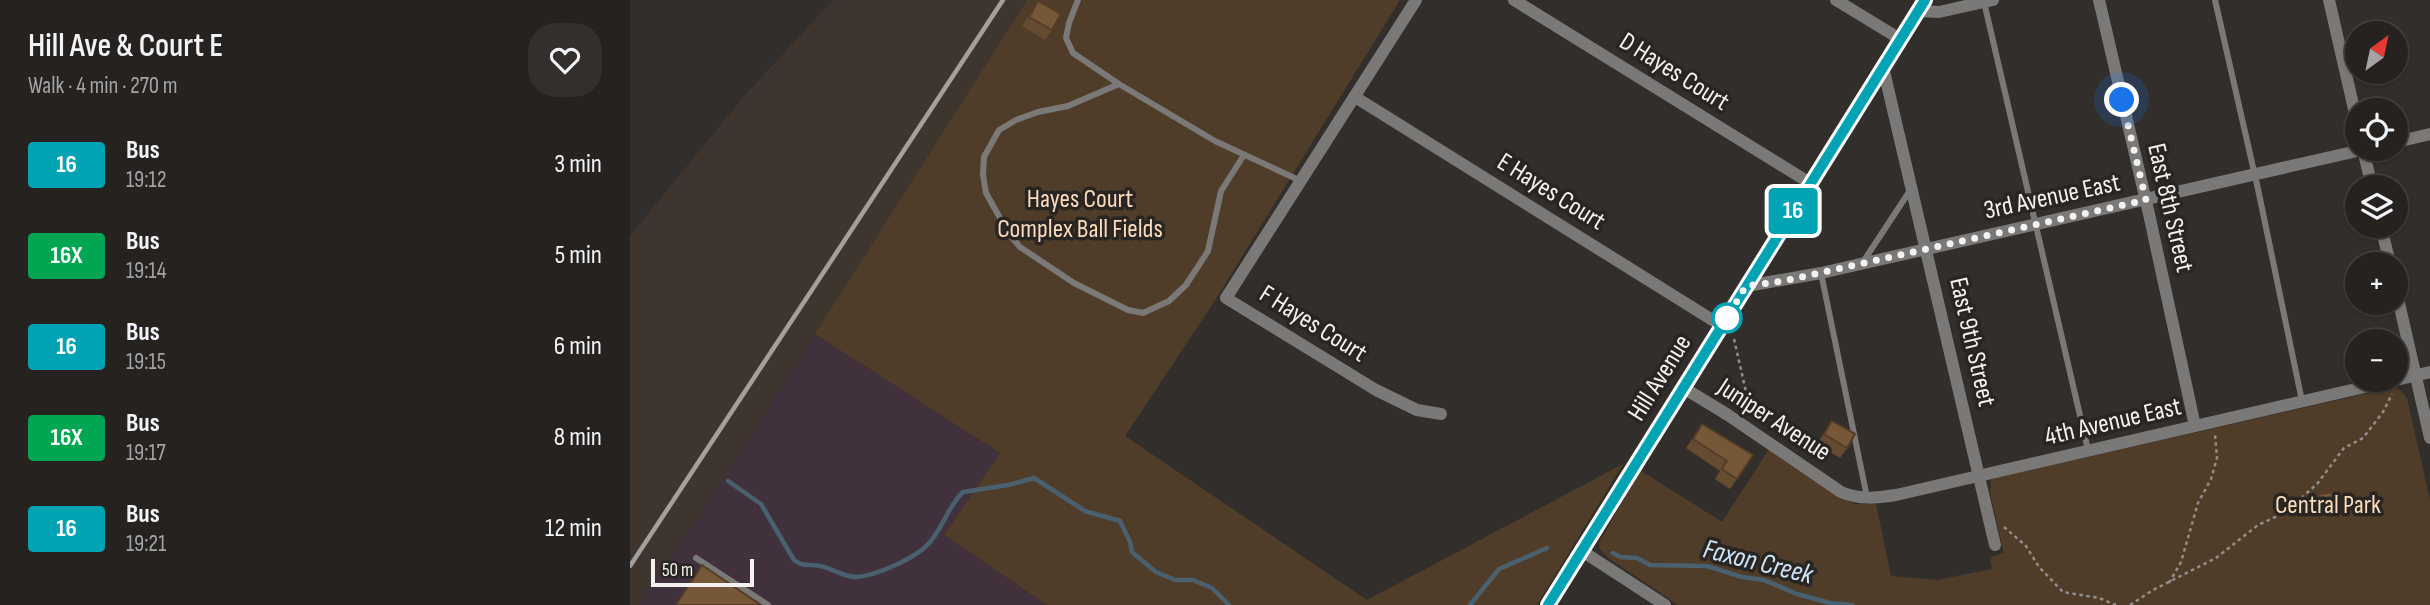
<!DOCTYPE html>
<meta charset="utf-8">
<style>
body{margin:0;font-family:"Sofia Sans Condensed",sans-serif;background:#322f2d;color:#f1f3f6;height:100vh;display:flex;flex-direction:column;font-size:26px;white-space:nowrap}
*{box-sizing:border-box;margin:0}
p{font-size:23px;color:#a4a4a5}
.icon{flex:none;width:38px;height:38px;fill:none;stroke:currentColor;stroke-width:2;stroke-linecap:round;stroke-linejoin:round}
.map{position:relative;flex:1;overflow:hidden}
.panel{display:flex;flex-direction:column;background:#262220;width:630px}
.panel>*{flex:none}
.badge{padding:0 14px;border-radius:5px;font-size:24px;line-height:46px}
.needle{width:46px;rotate:33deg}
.tools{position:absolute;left:1715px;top:21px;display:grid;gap:14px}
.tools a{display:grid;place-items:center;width:63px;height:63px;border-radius:50%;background:#262220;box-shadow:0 2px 5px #0004,0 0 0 2px #423f3e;font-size:35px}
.scale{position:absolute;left:21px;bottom:18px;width:103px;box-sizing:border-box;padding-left:7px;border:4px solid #f4f2f0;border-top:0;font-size:19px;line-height:24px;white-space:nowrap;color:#f4f2f0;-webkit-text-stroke:5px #282522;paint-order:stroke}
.you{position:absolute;width:35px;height:35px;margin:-18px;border:5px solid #fff;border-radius:50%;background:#1a73e8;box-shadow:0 0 0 10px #1a73e833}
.map>.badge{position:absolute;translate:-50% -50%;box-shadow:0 0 0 4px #fff}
.round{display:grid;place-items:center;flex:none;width:74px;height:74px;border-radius:28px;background:#322f2d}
.headline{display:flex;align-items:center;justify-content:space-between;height:119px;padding:0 28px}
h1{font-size:33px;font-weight:600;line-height:52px}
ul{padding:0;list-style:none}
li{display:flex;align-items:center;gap:21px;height:91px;padding:0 28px}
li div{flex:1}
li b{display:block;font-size:26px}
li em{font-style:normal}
li .badge{min-width:77px;font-weight:700;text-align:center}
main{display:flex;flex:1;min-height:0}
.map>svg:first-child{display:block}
</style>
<main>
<section class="panel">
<div class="headline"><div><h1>Hill Ave &amp; Court E</h1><p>Walk · 4 min · 270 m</p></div><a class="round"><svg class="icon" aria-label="heart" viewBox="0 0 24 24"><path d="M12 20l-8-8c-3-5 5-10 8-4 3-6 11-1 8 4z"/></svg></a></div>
<ul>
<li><span class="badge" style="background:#00a3b4;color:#fff">16</span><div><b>Bus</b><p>19:12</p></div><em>3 min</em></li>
<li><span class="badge" style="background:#00a651;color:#fff">16X</span><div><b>Bus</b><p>19:14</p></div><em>5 min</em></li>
<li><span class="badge" style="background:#00a3b4;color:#fff">16</span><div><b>Bus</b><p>19:15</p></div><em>6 min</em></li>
<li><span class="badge" style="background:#00a651;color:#fff">16X</span><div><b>Bus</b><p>19:17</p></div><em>8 min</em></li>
<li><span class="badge" style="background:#00a3b4;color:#fff">16</span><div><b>Bus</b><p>19:21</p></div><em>12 min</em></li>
</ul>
</section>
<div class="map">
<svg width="1800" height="605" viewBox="0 0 1800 605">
<rect width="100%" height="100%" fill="#322e2b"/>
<path fill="#41313c" d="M185,334L370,453L314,535L417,605H8Z"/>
<path fill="#3e362e" d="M203,0H397L72,513L9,605H0V236L114,96Z"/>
<path fill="#503d29" d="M397,0H770L584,302L495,436L737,600L993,464L907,605H417L314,535L370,453L185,334Z
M1761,388L1770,390L1777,398L1800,500V605H1048L977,557L970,549L969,543L1010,470L1092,522L1139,449L1224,504H1246L1261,576L1307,580L1362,569L1360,557L1374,553L1360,493L1361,479Z"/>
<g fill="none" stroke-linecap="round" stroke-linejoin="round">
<path stroke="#49606f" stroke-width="4.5" d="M98,481L131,504L164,560C173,567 179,564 190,566C202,568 213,577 226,577C246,576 288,557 300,542C313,527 319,505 333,492L378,485L404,478L455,511L490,521L500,542L502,552L526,572L545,580H563L582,588L599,605
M983,553L990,557L1007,558L1020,565L1077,566L1112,577L1134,580L1167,594L1200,603L1222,605
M840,605L869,569L917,548"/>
<path stroke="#918e8b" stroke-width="2.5" stroke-dasharray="3.5 3.5" stroke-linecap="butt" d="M1104,339L1121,414
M1374,527L1396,546L1409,567L1433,592L1469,598L1486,605
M1539,583L1551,562L1568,503L1581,479L1587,458L1585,435
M1500,605L1523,590L1586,558L1628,525L1654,513L1687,484L1714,448L1733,438L1753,412L1762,394"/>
<path stroke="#7b7977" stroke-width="6" d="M448,0L439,23L436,38L443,53L489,84L585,141L671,181
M1585,0L1628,189L1672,401
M1354,2L1458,450
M489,84L438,106L408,112L386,120L369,130L354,157L353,175L356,193L379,234L390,247L444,283L498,310L513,313L539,301L556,285L578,251L591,191L614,155
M1233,262L1281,189
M1191,273L1237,497
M66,558L138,605"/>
<path stroke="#7b7977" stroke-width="12" d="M786,0L596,298L746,390L787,410L811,414
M884,0L1180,183
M1206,0L1270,39
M1469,0L1519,214L1565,426
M1699,0L1727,122
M1288,11L1309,12L1363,0
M1253,67L1365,545
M725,97L1092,326
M1766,142L1800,134
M1733,149L1742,187
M1751,226L1760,264
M1117,286L1191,273L1736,149
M1766,290L1800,438
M1766,380L1800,372
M1052,387L1098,415L1211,492C1230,500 1246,498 1266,495L1765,380
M952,551L1035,605"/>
<path stroke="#7b7977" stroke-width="14" d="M918,605L1295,0"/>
<path stroke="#a29f9d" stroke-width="4.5" d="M0,566L373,0"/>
</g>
<path fill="#654b30" d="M408,1L422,30L415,40L392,26Z
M1202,421L1217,448L1210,458L1187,444Z
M1072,424L1123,455L1100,489L1085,479L1090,471L1056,448Z
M1681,496L1705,505L1698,515L1677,519L1674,506Z"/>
<path fill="#533d27" d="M1705,505L1698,515L1677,519L1683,509Z"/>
<path fill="#765738" stroke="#533d27" stroke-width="2" d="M408,1L431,14L422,30L399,17Z
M1202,421L1225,434L1217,448L1194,434Z
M1072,424L1123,455L1107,479L1092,469L1097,461L1063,439Z
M1702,492L1705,505L1683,509L1681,496Z
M72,565L131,605H46Z"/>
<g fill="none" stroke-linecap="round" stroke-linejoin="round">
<defs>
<path id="line" d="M918,605L1295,0"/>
</defs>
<use href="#line" stroke="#fff" stroke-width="16"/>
<use href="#line" stroke="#00a3b4" stroke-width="10"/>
<path stroke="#f4f2f0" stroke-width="7" stroke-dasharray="0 12.6" d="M1097,318L1092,326L1116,286L1154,281L1516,200L1492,100"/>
</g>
<circle fill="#fff" stroke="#00a3b4" stroke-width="3.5" cx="1097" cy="318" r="14"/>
<g text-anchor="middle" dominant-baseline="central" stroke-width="7" stroke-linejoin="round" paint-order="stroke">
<g font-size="26" fill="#f4f2f0" stroke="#282522">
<text transform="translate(1044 72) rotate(32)">D Hayes Court</text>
<text transform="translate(921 192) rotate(32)">E Hayes Court</text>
<text transform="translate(1422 197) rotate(-12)">3rd Avenue East</text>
<text transform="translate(1540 208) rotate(77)">East 8th Street</text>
<text transform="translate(683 324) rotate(32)">F Hayes Court</text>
<text transform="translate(1342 342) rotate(77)">East 9th Street</text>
<text transform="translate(1030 378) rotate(-58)">Hill Avenue</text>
<text transform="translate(1144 420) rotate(33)">Juniper Avenue</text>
<text transform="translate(1483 422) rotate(-13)">4th Avenue East</text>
</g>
<g font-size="26" fill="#fbdbbc" stroke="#282522">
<text x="450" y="199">Hayes Court<tspan x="450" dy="30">Complex Ball Fields</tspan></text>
<text x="1698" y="505">Central Park</text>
</g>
<g font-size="28" font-style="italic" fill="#cee5f8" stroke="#282522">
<text transform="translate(1128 562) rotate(14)">Faxon Creek</text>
</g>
</g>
</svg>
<div class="tools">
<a><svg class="needle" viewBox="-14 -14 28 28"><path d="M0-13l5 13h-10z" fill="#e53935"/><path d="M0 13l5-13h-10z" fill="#a4a4a5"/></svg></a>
<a><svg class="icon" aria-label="locate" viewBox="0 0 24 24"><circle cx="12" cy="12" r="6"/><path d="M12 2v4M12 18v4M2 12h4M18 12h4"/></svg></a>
<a><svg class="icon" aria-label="layers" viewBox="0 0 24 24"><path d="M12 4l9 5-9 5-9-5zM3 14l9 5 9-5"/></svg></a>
<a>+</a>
<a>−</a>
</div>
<div class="scale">50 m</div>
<div class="you" style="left:1492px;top:100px"></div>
<b class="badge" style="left:1163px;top:211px;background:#00a3b4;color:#fff">16</b>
</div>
</main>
